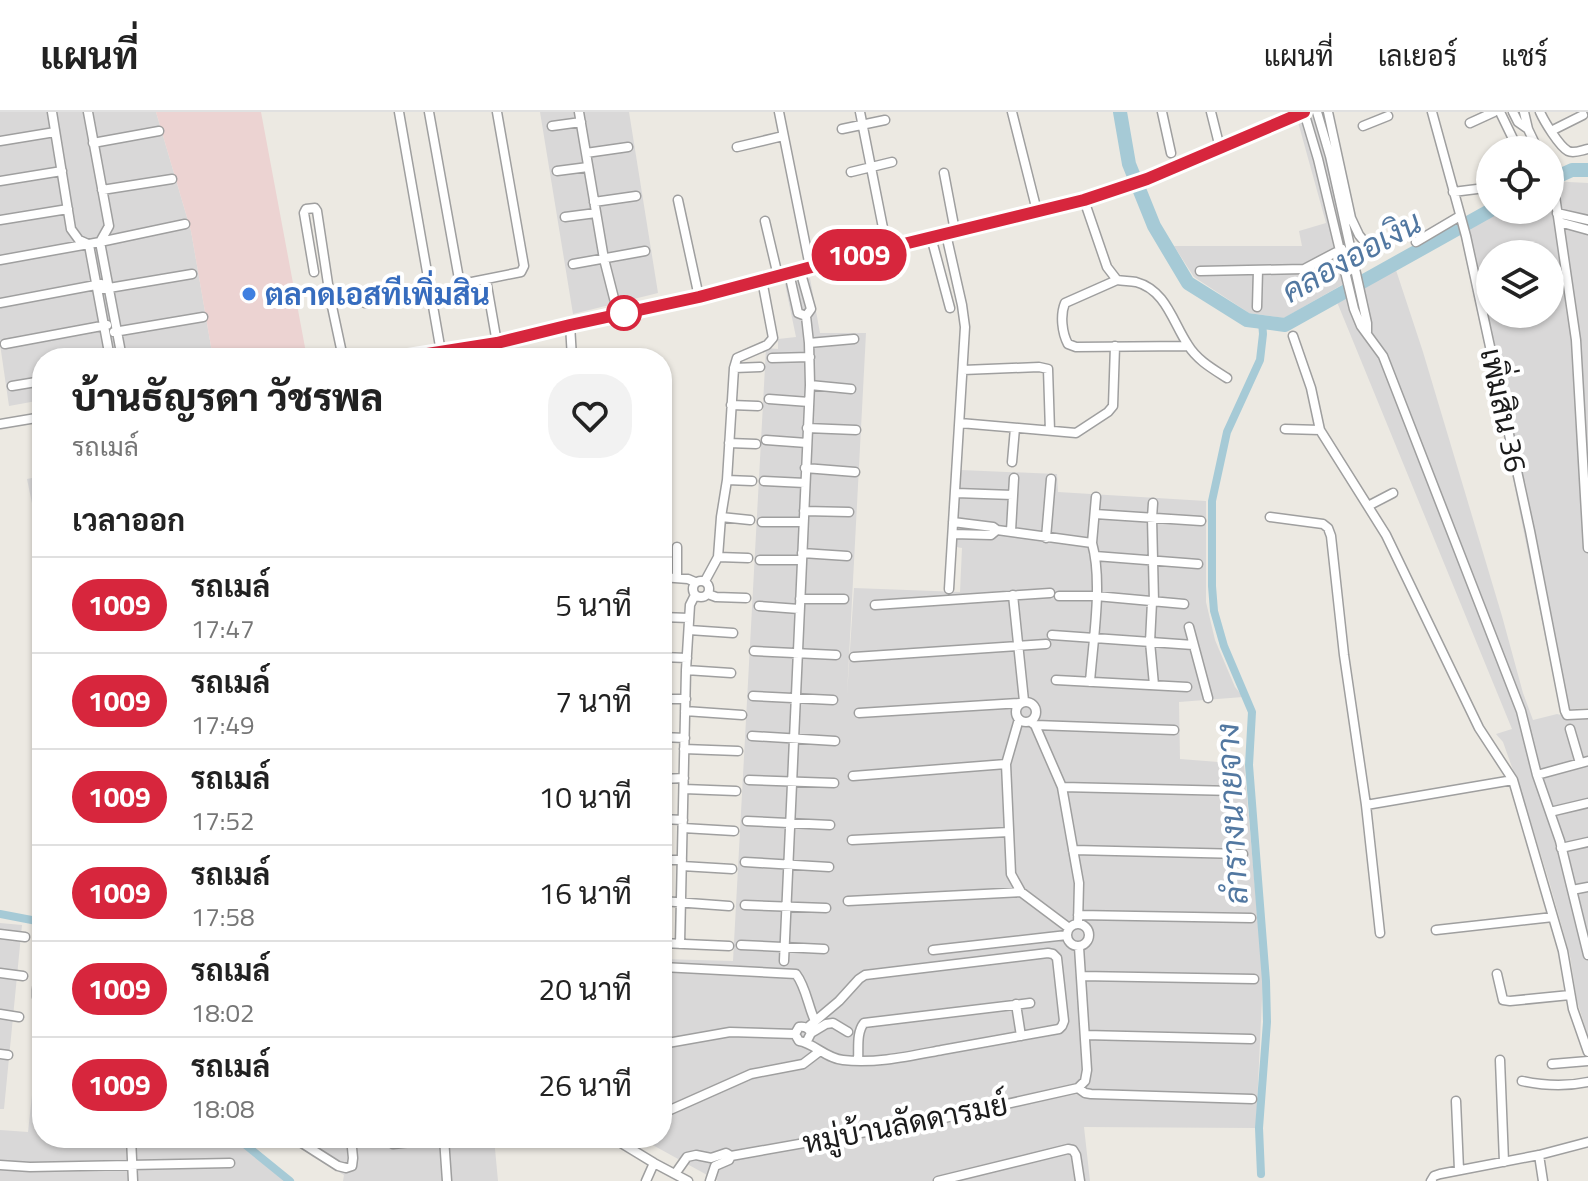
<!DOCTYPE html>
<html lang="th">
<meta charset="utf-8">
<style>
body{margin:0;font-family:"Titillium Web",Sarabun,sans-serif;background:#f2f2f2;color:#222;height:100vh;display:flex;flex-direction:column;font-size:30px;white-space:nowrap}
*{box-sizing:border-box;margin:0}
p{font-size:26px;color:#767676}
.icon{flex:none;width:44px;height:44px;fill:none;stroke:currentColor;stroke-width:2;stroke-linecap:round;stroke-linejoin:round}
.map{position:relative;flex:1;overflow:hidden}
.side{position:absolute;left:32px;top:236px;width:640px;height:800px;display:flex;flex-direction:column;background:#fff;border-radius:32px;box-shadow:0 2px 6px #0004}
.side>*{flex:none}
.badge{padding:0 16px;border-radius:26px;font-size:28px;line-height:52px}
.controls{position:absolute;left:1476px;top:24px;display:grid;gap:16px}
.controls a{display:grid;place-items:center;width:88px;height:88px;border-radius:50%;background:#fff;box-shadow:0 2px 6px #0004;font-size:40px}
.map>.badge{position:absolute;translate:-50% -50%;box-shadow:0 0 0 4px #fff}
h2{padding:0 40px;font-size:30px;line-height:72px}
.round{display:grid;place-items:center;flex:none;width:84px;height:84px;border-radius:32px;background:#f2f2f2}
.head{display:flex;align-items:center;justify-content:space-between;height:136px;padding:0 40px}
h1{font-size:38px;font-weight:800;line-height:60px}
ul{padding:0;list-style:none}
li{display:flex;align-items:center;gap:24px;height:96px;padding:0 40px;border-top:2px solid #e0e0e0}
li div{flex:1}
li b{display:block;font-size:30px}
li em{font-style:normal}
li .badge{min-width:88px;font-weight:700;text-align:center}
header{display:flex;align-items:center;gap:48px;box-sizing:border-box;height:112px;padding:0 40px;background:#fff;border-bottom:2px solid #e0e0e0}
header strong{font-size:38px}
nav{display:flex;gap:44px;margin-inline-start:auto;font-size:28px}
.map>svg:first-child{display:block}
</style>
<header>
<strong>แผนที่</strong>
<nav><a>แผนที่</a><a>เลเยอร์</a><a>แชร์</a></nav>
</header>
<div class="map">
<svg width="1588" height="1069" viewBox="0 0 1588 1069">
<rect width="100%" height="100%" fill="#ece9e2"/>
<path fill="#d9d8d8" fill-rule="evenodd" d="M0,0H156L191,119L213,246H42V288L9,294L0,232Z
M540,0H629L658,181L573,202Z
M1324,2L1364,172L1394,152L1423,240L1502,504L1523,581L1533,608L1557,602L1565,604L1588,603V924L1577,889L1570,844L1549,769L1523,686L1503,630L1496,622L1512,617L1337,190L1346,184L1347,170L1284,206L1249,201L1194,165L1174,134H1302L1299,119L1326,111L1298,10Z
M1550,69L1588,71V596L1560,598L1510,352L1458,111L1490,92V98H1550ZM1490,142H1550V202H1490Z
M810,166L820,221H866L847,583L854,476L960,480L962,436L956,435L961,358L1057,362L1058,380L1206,389V490L1215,528L1235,575L1243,585L1179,590L1180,647L1244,652L1263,865L1256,1016L1084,1015L1090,1069H718L640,1026H662V847L733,849L766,236L778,237V227L796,225L785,172Z
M42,364V440L27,367Z
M0,811L22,813L4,997H0Z
M42,891V1026H235L287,1069H0V1018L28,1020Z
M287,1026H375L376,1028V1026H494L498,1069H343L344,1063L313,1045Z"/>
<path fill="#ecd3d2" d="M156,0H261L307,246H213L191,119Z"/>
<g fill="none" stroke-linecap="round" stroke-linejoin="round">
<path stroke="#a6cad6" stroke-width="8" d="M0,802L42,810
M237,1026L290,1069
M1261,1062L1259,1016L1267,910L1266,869L1249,653L1252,600L1224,534L1214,499L1212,474V389L1227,320L1260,248L1263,222L1262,210"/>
<path stroke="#a6cad6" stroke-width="14" d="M1120,0L1129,52L1154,114L1188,171L1247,208L1285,213L1491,98
M1550,68L1572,58H1588"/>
<defs>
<path id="minor" d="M52,0L71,117L79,128L88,132
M88,0L109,114L100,130L122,246
M399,0L441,240
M429,0L459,167L461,170L467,171L521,160L524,154L497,0
M579,0L604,147L618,202
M779,0L810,155
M860,0L887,136
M1012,0L1037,99
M1162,0L1171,41
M1211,0L1220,36
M1304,0L1318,47L1354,197L1361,214L1383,244L1521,599L1537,663L1560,729L1588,843
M1317,0L1330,44L1367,211V220
M1328,0L1351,106L1359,123L1368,134
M1432,0L1466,124L1530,419L1565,599L1567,603L1588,602
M1500,0L1515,31
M1513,0L1518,10L1528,17
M1524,0L1528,17L1538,38
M1540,0C1544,9 1559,34 1568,39C1574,42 1582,38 1588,37
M1470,11L1494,0
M552,14L581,10
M1363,14L1388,4
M842,17L885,8
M1551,19L1583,3
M0,29L55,20
M93,31L159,19
M737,35L783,24
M586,41L628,35
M557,59L588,55
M851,60L892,50
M944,61L955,119
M1550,68L1554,77L1576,228L1588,436
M0,69L62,59
M102,78L172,67
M1453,80L1477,77
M678,88L699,185
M1084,88L1107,155L1117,168C1123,169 1130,169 1136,170C1166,178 1173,211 1188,233C1197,248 1213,257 1227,266
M594,90L636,84
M1557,101L1588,108
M565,105L596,101
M0,108L68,97
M765,109L778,164
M1559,110L1588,118
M946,122L962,193L965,215L949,477
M931,125L950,196
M1416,130L1460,104
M89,133L110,246
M0,148L100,130L185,112
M573,152L645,139
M1200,159L1304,157L1342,137
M314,160L304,101L306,97L315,96L317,99L330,185L343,246
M789,161L798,201L806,204
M486,168L497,231
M1117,168L1065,191C1060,203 1062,221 1068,232L1076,235L1188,234
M103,177L192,162
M0,191L101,172
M365,191L430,179
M1257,195L1258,158
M570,213L572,246
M114,220L203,205
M1293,224L1311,276L1320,318L1386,423L1479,616L1513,668L1563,839L1573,897L1588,940
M809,231L854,227
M5,232L107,213
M534,245L572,243
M189,246L208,243
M402,246L497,231L570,213L699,185L810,155L1084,88L1147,67L1304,0
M772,246L810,245
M734,256L760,255
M963,258L1039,255L1048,257L1050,319
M810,273L851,277
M12,274L42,269
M769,287L809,290
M731,293L758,294
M960,311L1076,321L1108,300L1113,294L1115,234
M0,312L42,305
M807,316L856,318
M1285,317L1320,318
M766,328L807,331
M729,331L756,332
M1012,350L1015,316
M805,356L855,360
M727,368L752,369
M764,369L805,371
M956,381L1013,383
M39,389H42
M1153,391L1152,406L1154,490
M1368,394L1393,381
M804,399L849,400
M1095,402L1201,409
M721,405L750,408
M1270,405L1323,412L1328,416L1331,424L1344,543L1366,693L1380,821
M762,410H803
M953,410L993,415L997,418L1092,431C1103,470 1093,529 1090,570
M1011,419L1014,366
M953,422L991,423L997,418
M1046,426L1051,367
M1092,431L1096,385
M802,441L847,444
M1095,444L1198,452
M718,445L748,446
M760,448H802
M662,465L688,467L695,470
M677,466V435
M693 477a8 8 0 1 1 16 0a8 8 0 1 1-16 0Z
M705,469L718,445L721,405L727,368L734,256L737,246L767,233L773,226L762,168
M708,482L716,485L746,486
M1013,483L1024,589
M1059,484H1096L1184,492
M800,487H844
M1152,490L1150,530L1154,573
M875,493L1050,481
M759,494L799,497
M662,505L689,506
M1189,515L1208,586
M689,518L733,521
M1052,523L1193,533
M754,539L836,543
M662,545L687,546
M854,545L1046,532
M686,558L731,561
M1056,568L1187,575
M753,584L833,588
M662,587H686
M1016 600a10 10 0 1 1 20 0a10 10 0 1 1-20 0Z
M685,599L742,603
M859,601L1020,591
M1019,607L1006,652L1011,762L1021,780L1069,816
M1031,610L1035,613L1062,675L1079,771L1078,812
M1035,613L1174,618
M1570,617L1580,651
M752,624L835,629
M662,625L685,626
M684,637L738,639
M1537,663L1588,649
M853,664L1006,652
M662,667L684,666
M749,668L834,671
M1062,675L1235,679
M684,677L736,679
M1366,693L1513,668
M1550,700L1588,691
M662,707L683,708
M747,709L830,713
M683,716L734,719
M852,728L1009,720
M1561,736L1588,730
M1073,738L1243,742
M662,748H682
M745,750L829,755
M682,754L732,757
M1572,778L1588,775
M662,789L729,794
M848,789L1021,780
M745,793L826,796
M1078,803L1251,806
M1067 823a11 11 0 1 1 22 0a11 11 0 1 1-22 0Z
M1436,818L1553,805
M0,822L25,825
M662,831L729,834
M42,832L37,878V885L42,890
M680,832L686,558L690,493L695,483
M741,833L824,837
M933,838L1067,823
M784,849L810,273L809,231L806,204L811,197L800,158
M662,855L796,862C806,875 808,894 815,909
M0,861L23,864
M1497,862L1503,888L1510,889L1570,883
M1081,864L1254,867
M1016,892L1021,924
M0,902L19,905
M811,921L826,912L833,911L848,920
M1085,923L1251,927
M807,929L811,921C809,916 804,914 799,915L795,922L799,929C814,931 825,946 843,948C875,952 910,944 942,938C981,931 1020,924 1059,917L1062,914L1064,909L1057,846L1053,842L1048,841L865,863L859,867L839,889L807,916
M662,932L730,920L795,922
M0,942L8,943
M1500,948L1504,1050
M858,949C859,937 856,921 864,911L1030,891
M1552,952L1588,949
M1522,969C1545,974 1565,975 1588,970
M1078,976L1085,981L1091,982L1252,987
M1456,989L1459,1058
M662,995L670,998L751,962L803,952L820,939
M131,1026L133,1069
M294,1026L338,1054L346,1056L352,1054L353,1046L351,1026
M444,1026L447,1069
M613,1026L654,1051L688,1069
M393,1032L447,1026
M1539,1043L1543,1069
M0,1053L30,1055L230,1051
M675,1062L687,1045L696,1043L711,1046L726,1041L731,1044L940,1007L1078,976L1085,969L1087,958L1079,835
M646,1069L654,1051
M710,1069L715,1054L729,1048L731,1044
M938,1069L1068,1037L1073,1038L1076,1043L1080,1069
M1431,1069L1434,1064L1440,1062L1539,1043L1588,1030"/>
</defs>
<use href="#minor" stroke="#9f9f9f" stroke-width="11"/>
<use href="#minor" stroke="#fff" stroke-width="8"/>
</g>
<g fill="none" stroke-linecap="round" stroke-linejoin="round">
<defs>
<path id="line" d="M402,246L497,231L570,213L699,185L834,149L1084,88L1147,67L1304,0"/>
</defs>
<use href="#line" stroke="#fff" stroke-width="18"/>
<use href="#line" stroke="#d7263d" stroke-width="12"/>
</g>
<circle fill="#3f7fe0" stroke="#fff" stroke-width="3" cx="249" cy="182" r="8"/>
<circle fill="#fff" stroke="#d7263d" stroke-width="4" cx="624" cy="201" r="16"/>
<g text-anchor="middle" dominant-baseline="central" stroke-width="8" stroke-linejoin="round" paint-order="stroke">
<g font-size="30" font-weight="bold" fill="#366cbe" stroke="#fff" text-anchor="start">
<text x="265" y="182">ตลาดเอสทีเพิ่มสิน</text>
</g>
<g font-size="30" fill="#1b1b1b" stroke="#fff">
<text transform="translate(1504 298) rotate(78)">เพิ่มสิน 36</text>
<text transform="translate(905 1011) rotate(-11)">หมู่บ้านลัดดารมย์</text>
</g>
<g font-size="32" font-style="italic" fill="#5278a1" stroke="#fff">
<text transform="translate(1351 144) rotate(-29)">คลองออเงิน</text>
<text transform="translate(1231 702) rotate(-93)">ลำรางนายจาง</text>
</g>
</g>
</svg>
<div class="controls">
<a><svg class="icon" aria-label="locate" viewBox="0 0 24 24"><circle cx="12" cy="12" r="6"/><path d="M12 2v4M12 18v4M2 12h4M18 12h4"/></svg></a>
<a><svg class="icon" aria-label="layers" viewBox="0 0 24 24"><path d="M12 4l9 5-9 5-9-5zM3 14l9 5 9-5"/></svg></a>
</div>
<b class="badge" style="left:859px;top:143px;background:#d7263d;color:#fff">1009</b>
<section class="side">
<div class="head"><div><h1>บ้านธัญรดา วัชรพล</h1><p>รถเมล์</p></div><a class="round"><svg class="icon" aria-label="heart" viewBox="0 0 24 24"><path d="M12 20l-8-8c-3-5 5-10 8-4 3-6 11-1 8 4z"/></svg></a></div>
<h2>เวลาออก</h2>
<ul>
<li><span class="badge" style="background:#d7263d;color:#fff">1009</span><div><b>รถเมล์</b><p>17:47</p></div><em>5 นาที</em></li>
<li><span class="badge" style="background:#d7263d;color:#fff">1009</span><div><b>รถเมล์</b><p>17:49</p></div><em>7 นาที</em></li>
<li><span class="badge" style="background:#d7263d;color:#fff">1009</span><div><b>รถเมล์</b><p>17:52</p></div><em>10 นาที</em></li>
<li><span class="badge" style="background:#d7263d;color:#fff">1009</span><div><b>รถเมล์</b><p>17:58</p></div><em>16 นาที</em></li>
<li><span class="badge" style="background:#d7263d;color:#fff">1009</span><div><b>รถเมล์</b><p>18:02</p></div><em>20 นาที</em></li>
<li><span class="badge" style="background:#d7263d;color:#fff">1009</span><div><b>รถเมล์</b><p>18:08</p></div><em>26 นาที</em></li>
</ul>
</section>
</div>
